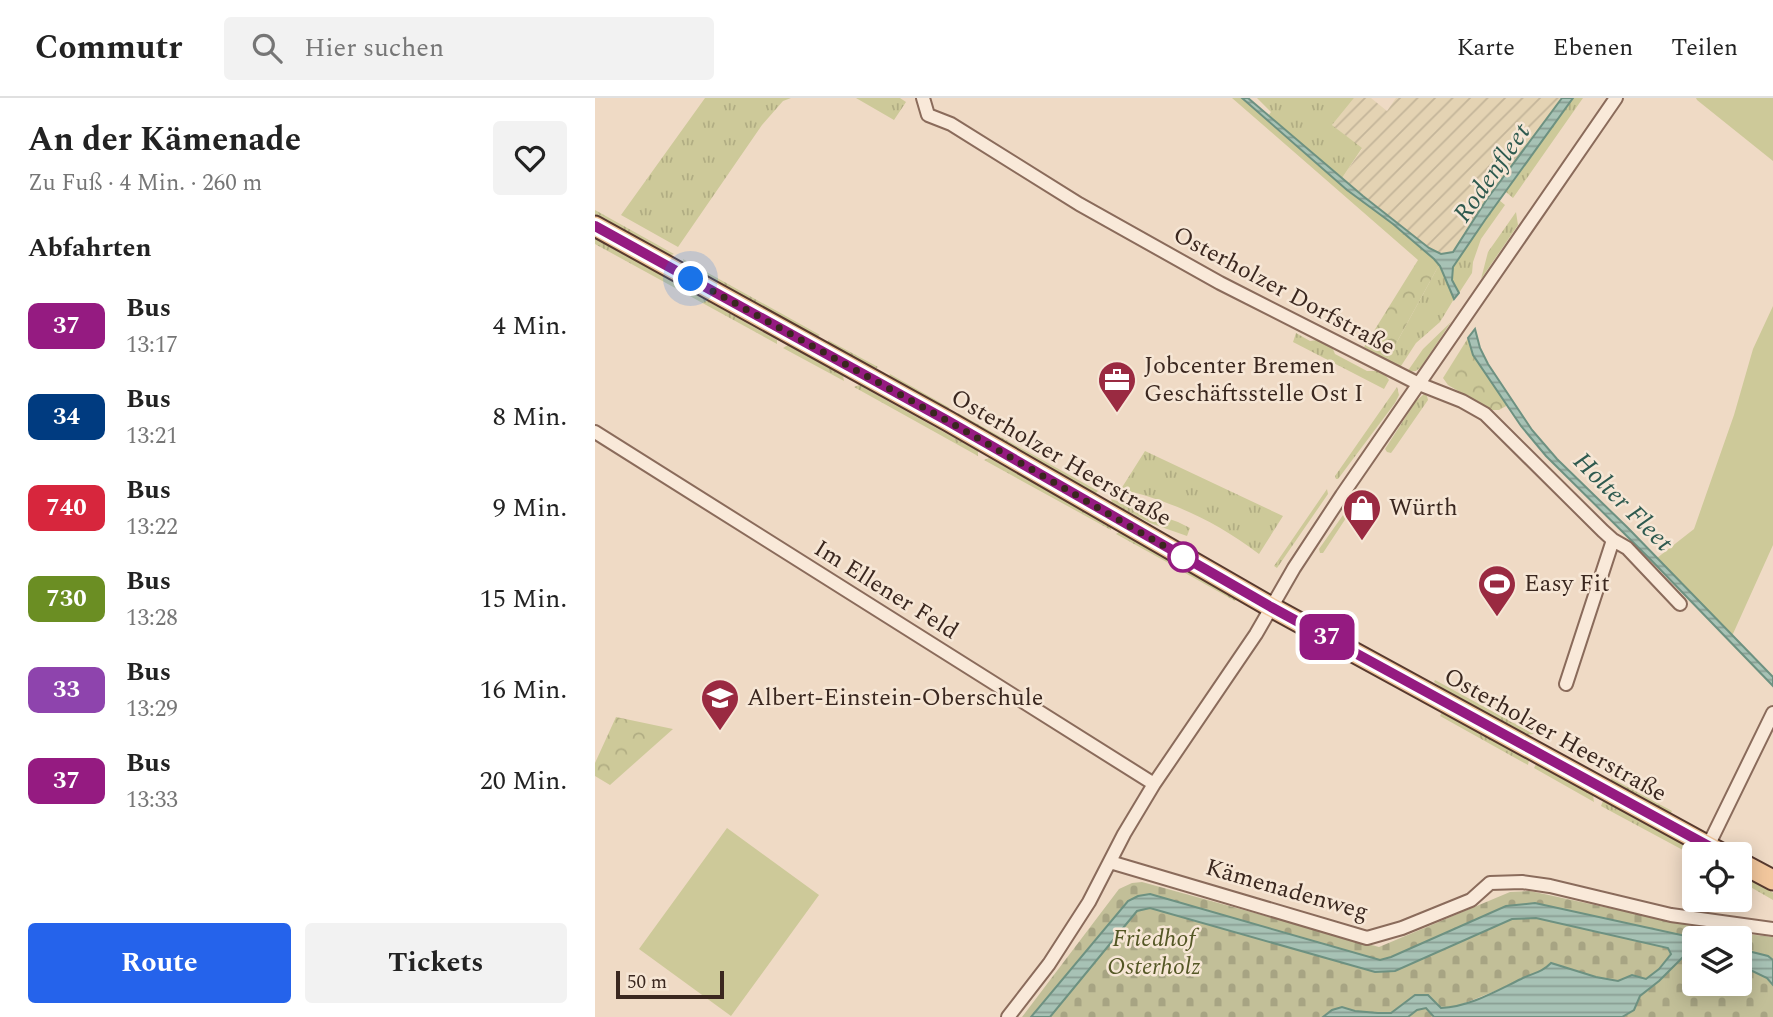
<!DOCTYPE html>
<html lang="de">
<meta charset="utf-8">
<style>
body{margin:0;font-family:Spectral,serif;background:#f2f2f2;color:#222;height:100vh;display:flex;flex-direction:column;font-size:26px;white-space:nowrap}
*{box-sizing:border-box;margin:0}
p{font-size:23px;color:#767676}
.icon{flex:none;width:38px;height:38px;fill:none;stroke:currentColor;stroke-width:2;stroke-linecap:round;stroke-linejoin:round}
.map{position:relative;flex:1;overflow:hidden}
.details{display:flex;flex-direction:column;background:#fff;width:595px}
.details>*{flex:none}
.badge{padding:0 14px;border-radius:10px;font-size:24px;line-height:46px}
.buttons{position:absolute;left:1087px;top:744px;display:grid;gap:14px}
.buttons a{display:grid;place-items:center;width:70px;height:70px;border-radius:7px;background:#fff;box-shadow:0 4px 18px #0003;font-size:35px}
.scale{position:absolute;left:21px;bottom:18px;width:108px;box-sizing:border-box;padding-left:7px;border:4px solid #3a271f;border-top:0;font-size:19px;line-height:24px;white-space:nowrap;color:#3a271f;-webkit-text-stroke:5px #f6e6d5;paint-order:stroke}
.you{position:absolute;width:35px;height:35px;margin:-18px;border:5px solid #fff;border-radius:50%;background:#1a73e8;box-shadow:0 0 0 10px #1a73e833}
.map>.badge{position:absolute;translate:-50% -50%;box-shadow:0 0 0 4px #fff}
h2{padding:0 28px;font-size:26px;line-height:63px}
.round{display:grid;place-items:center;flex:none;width:74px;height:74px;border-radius:7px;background:#f2f2f2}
.overview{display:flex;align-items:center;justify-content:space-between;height:119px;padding:0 28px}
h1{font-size:33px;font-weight:700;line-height:52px}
.primary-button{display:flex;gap:14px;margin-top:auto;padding:14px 28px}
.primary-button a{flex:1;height:80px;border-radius:7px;background:#2563eb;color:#fff;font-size:28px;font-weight:700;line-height:80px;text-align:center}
.primary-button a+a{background:#f2f2f2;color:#222}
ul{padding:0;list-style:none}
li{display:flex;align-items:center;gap:21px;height:91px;padding:0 28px}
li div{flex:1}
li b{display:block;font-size:26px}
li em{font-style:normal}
li .badge{min-width:77px;font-weight:700;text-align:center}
header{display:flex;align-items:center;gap:42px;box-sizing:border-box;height:98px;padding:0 35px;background:#fff;border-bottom:2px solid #e0e0e0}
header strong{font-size:33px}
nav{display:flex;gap:38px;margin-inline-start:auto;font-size:24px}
.search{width:490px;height:63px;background:#f2f2f2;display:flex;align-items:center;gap:18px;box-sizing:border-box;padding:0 24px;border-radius:7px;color:#767676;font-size:26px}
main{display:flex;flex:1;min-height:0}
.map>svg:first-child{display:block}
</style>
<header>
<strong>Commutr</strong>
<div class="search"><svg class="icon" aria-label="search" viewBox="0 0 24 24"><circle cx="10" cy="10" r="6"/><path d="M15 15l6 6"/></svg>Hier suchen</div>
<nav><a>Karte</a><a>Ebenen</a><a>Teilen</a></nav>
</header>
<main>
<section class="details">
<div class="overview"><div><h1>An der Kämenade</h1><p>Zu Fuß · 4 Min. · 260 m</p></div><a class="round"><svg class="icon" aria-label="heart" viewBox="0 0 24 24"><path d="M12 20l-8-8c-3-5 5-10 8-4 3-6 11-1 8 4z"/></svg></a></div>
<h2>Abfahrten</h2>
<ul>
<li><span class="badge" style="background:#951b81;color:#fff">37</span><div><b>Bus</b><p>13:17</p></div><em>4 Min.</em></li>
<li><span class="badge" style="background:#003b80;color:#fff">34</span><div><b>Bus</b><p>13:21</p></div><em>8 Min.</em></li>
<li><span class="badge" style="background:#d7263d;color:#fff">740</span><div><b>Bus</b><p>13:22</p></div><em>9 Min.</em></li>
<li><span class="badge" style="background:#6b8e23;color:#fff">730</span><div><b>Bus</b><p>13:28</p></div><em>15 Min.</em></li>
<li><span class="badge" style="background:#8e44ad;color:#fff">33</span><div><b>Bus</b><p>13:29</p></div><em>16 Min.</em></li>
<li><span class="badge" style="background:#951b81;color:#fff">37</span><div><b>Bus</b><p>13:33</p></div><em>20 Min.</em></li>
</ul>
<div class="primary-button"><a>Route</a><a>Tickets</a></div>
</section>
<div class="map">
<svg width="1178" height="919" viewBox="0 0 1178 919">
<defs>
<pattern id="farmland-furrows" width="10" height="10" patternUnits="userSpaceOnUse" patternTransform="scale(1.75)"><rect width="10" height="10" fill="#e4d3b3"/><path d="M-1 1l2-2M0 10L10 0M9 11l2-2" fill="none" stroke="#c4b59a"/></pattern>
<pattern id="grass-tufts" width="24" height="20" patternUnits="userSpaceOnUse" patternTransform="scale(1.75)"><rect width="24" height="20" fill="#cdc999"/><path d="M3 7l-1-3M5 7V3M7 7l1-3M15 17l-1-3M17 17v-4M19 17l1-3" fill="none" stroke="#b1ad83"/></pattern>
<pattern id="forest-crowns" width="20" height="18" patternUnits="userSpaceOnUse" patternTransform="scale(1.75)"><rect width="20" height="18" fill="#cdc999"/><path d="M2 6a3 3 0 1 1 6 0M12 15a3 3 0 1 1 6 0" fill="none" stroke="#b1ad83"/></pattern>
<pattern id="cemetery-stones" width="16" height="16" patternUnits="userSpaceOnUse" patternTransform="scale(1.75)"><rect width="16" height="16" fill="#c2bf98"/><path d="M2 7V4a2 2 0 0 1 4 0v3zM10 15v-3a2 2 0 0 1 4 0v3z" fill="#a7a483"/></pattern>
<pattern id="water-rules" width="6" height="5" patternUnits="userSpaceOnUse" patternTransform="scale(1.75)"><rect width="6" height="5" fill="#a7c2b5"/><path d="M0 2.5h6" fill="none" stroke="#899e93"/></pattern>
</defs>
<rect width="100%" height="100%" fill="#efdac5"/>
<path fill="url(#farmland-furrows)" d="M759,0H776L792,13L801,0H967L892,101L858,154L846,156L834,150L747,80L767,51L737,27Z"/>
<path fill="url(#grass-tufts)" d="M110,0H196L188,3L167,27L83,149L26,117Z
M261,0H305L311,4L299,22Z
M662,0H759L737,27L767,50L747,80L673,18L676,14Z
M978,0H988L918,100L911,94Z
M904,102L910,107L886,141L878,164L877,175L864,195L857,182L858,169Z
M0,112L79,156L73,158L0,116Z
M921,114L923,127L886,181L893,154Z
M0,140L182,242V246L0,146Z
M88,161L225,237L220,240L89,166Z
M844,167L859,201L845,224L821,245L806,268H803L792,262Z
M856,224L826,269L821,273L812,274L828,251Z
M701,235L715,243L723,242L737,249L740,256L772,273H781L791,278L794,282L789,291L698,244Z
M233,242L283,269L278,272L233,247Z
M193,247L248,278L249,283L188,250Z
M295,276L355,310L350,312L294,281Z
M264,287L383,353V358L259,289Z
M802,289L804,297L800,305L743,381H741L740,378Z
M829,296L832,298L833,302L799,351L796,355L792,354L790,351L821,303Z
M363,315L503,393L500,396L362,319Z
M550,353L688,418L664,456C620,423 579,404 526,391Z
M394,360L516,428V432L389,362Z
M732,391L733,396L682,470L679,468Z
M516,401L583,424L595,430L592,438L555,425L517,405Z
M753,410L757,411L728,455H725L724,451Z
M525,433L577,462V467L521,436Z
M588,468L643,499L640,503L583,471Z
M840,582L939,636L931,637L849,591L839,584Z
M847,614L934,662L933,667L845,618Z
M941,666L998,697L999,704L939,670Z
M1016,680L1077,713L1075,717L1016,685Z
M1008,703L1105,755V756H1099V758L1006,708Z
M1144,775L1172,790L1178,795V802L1145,783Z"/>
<path fill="url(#forest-crowns)" d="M637,0H647L752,92L798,126L839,161L844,167L792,262L769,249L823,162Z
M873,240L878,257L913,307L904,312H896L853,287L848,280Z
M21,619L78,631L15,687L0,678V665Z"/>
<path fill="url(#cemetery-stones)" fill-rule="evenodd" d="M547,784L784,849L915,794L935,793L1116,832L1178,839V919H1027L1039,912L1045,898L1055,889L1037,877L1024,883L948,873L929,879L905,891L860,909L846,910L838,916L839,919H427L524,791L537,785ZM1099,840H1144V886H1099Z"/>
<path fill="#cdc999" d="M1101,0H1178V63L1102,2Z
M1178,208V447L1137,538L1062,460L1099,431L1139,317L1158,251Z
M132,730L224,797L136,918L44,851Z"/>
<path fill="url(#water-rules)" stroke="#6d9181" stroke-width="2" d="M647,0H653L768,98L834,150L846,156L858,154L892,101L967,0H978L890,122L858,169L857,182L864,195L859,201L845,168L839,161L798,126L752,92Z
M880,231L885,250L893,266L937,332L962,361L1033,430L1178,579V588L1057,463L951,358L926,328L878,257L873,240Z
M555,796L785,862L796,859L911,808L940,805L1100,840L1099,857L1089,858L1064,883L1045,898L1039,912L1027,919H839L831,910L822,912L813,919H728L737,912L747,909L760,913L783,915H796L820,897H833L846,910C874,909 901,893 926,881C939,874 945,876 956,865L1001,879L1023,883L1037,877L1051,881L1064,871L1076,856L1073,850L941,820L917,821L800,873L780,874L555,810L542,813L455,919H436L533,803L543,798Z
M1145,851L1173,858L1178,862V887L1172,880L1145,867Z"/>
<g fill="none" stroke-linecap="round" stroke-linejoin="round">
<defs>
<path id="minor" d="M328,0L333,17L356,26L484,106L625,185L824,286L867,303L890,316L1008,433L1018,442L1032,450L1085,506
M0,334L559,686
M971,586L1018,442
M1113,748L1178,615
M515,764L772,840L807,830L876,802L895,785L927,784L955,788L1076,817L1178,831
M413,919L454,866L494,804L529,736L559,686L661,536L699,470L747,397L1021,0"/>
<path id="primary" d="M0,128L353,323L676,509L1128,756
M1144,764L1178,782"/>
</defs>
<use href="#minor" stroke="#8a6b5b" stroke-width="16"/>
<use href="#primary" stroke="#583a2f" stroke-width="23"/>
<use href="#minor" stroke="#f9e9d9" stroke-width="12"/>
<use href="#primary" stroke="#f2c79d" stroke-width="19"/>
</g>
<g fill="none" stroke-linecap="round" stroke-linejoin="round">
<defs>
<path id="line" d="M0,128L353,323L676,509L1128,756"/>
</defs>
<use href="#line" stroke="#fff" stroke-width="16"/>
<use href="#line" stroke="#951b81" stroke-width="10"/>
<path stroke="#3a271f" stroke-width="7" stroke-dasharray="0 12.6" d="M96,181L353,323L588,459"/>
</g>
<defs>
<symbol id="office-pin" viewBox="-11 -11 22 30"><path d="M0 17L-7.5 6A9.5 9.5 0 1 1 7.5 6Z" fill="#9a2a41" stroke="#f6e6d5"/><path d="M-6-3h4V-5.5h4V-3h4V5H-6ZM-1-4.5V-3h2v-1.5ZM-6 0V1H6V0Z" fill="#fff"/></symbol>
<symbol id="shop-pin" viewBox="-11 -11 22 30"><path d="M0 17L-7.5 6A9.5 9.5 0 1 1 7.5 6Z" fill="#9a2a41" stroke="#f6e6d5"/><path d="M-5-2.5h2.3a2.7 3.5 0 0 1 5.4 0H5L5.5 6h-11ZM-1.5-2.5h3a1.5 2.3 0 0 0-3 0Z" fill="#fff"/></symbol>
<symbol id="stadium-pin" viewBox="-11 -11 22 30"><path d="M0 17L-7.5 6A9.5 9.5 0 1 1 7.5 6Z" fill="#9a2a41" stroke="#f6e6d5"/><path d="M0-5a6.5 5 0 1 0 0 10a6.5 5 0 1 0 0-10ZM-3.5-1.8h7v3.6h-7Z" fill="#fff"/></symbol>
<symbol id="school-pin" viewBox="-11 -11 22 30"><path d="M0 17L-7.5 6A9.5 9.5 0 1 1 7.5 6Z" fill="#9a2a41" stroke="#f6e6d5"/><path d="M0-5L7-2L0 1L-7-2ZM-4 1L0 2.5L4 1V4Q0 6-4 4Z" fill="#fff"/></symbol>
</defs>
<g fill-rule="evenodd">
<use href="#office-pin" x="500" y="260" width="44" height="60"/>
<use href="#shop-pin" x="745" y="388" width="44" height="60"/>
<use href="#stadium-pin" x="880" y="464" width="44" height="60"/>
<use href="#school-pin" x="103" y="578" width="44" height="60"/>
</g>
<circle fill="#fff" stroke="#951b81" stroke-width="3.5" cx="588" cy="459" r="14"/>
<g text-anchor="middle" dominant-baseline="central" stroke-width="5" stroke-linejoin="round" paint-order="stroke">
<g font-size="24" fill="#3a271f" stroke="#f6e6d5">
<text transform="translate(689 193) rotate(28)">Osterholzer Dorfstraße</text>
<text transform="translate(466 360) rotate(30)">Osterholzer Heerstraße</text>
<text transform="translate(291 492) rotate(32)">Im Ellener Feld</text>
<text transform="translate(960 637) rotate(29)">Osterholzer Heerstraße</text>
<text transform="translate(692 792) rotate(16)">Kämenadenweg</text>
</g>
<g font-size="24" fill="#3a271f" stroke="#f6e6d5" text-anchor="start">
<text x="549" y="268">Jobcenter Bremen<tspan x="549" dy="28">Geschäftsstelle Ost I</tspan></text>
<text x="794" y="410">Würth</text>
<text x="929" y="486">Easy Fit</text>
<text x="152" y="600">Albert-Einstein-Oberschule</text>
</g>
<g font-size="24" font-style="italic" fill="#545725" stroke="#f6e6d5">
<text x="559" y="841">Friedhof<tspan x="559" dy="28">Osterholz</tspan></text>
</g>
<g font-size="26" font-style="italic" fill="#2e5a4f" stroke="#f6e6d5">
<text transform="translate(897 75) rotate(-55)">Rodenfleet</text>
<text transform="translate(1028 404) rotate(45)">Holter Fleet</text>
</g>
</g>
</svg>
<div class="buttons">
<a><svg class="icon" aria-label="locate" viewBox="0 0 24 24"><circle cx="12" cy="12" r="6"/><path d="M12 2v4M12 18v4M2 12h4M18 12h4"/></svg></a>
<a><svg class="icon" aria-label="layers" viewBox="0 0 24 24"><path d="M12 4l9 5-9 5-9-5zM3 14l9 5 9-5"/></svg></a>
</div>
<div class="scale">50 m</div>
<div class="you" style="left:96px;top:181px"></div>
<b class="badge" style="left:732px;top:539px;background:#951b81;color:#fff">37</b>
</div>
</main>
